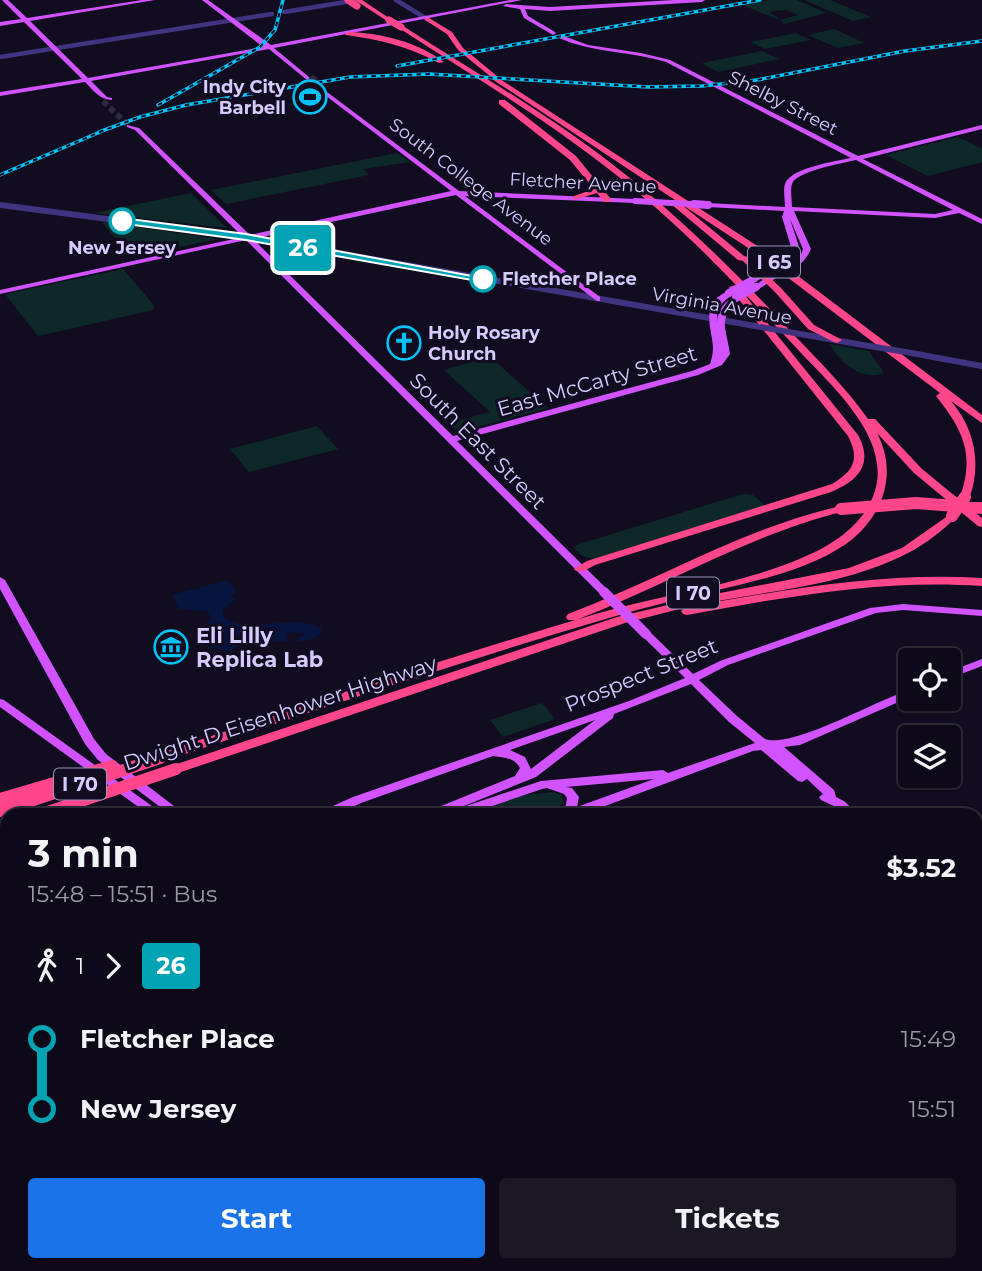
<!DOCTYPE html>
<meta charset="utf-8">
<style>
body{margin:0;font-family:Montserrat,sans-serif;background:#1b1725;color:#f1f3f6;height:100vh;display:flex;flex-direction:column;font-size:26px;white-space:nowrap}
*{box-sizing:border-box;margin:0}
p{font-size:23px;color:#9a9aa2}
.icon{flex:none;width:38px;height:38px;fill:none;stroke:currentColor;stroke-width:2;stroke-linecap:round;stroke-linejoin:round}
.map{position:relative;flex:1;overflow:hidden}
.sheet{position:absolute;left:0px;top:808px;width:984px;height:464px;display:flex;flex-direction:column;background:#0d0918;border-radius:21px 21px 0 0;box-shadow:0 2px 5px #0004,0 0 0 2px #2d2a37}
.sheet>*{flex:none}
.badge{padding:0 14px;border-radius:5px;font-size:24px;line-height:46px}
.fabs{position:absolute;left:898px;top:648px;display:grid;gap:14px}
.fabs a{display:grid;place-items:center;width:63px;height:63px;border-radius:7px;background:#0d0918;box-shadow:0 2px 5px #0004,0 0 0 2px #2d2a37;font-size:35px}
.map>.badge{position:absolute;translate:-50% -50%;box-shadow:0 0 0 4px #fff}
.legs{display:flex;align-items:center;gap:10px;height:77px;padding:0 28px;font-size:23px}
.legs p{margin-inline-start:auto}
.headline{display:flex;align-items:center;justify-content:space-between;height:119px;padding:0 28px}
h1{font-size:38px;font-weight:700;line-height:52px}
.button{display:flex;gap:14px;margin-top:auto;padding:14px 28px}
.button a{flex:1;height:80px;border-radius:7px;background:#1a73e8;color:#fff;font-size:28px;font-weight:700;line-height:80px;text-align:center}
.button a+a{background:#1b1725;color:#f1f3f6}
ul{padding:0 28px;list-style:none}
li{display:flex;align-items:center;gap:24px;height:70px;font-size:26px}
li i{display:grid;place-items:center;width:10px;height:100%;margin:0 9px;background:currentColor}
li i::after{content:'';width:18px;height:18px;margin:-9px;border:5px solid;border-radius:50%;background:#0d0918}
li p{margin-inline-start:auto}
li:first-child i{background:linear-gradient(#0000 50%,currentColor 0)}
li:last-child i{background:linear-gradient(currentColor 50%,#0000 0)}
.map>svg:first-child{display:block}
</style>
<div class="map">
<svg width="982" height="1271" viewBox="0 0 982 1271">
<rect width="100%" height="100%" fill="#110c20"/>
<path fill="#0e282a" d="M769,0H797L826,13L784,24L780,20L798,15L786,10L773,11L770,13L779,18L777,19L742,5Z
M804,0H830L871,17L853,21Z
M834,29L865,43L838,48L808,35Z
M796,33L811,40L765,49L750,42Z
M762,51L779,59L718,72L702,63Z
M958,137L982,148V162L928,176L886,155Z
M397,153L410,162L363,169L369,175L226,204L211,190Z
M191,193L227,228L94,213Z
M105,222L218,239L132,257L102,223Z
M123,269L154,305L153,310L38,336L5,294Z
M829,344L869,351L884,373C861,382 841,362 829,344Z
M490,357L548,408L458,432L449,423L490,412L444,370Z
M317,426L338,449L249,472L230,449Z
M743,494L753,495L767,507L593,559L581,555L574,548L576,545Z
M542,703L555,719L503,737L490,720Z
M553,792L562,795L564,803L544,815L462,816L515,796Z"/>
<path fill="#07153e" d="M224,581L229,582L237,592L231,594L235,600L223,609V616C246,637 291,612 321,628V634L312,639L293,642L305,634L287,632L288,642L253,639L229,651L211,648L204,635L211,616L205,611L179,609L172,595Z"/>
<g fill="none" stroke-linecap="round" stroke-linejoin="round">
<path stroke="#2f2941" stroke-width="6" stroke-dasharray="6 3.5" stroke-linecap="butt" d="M311,77L320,84
M103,101L129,126"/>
<path stroke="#403481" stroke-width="4.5" d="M396,0L427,19
M284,12L358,0
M0,57L272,14
M0,205L8,206"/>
<path stroke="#403481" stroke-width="6" d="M0,205L246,237L761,327
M806,335L863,345
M906,352L982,366"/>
<path stroke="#403481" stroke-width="10" d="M976,1147L982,1143
M765,1271L775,1265"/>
<path fill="#d152ff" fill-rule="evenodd" d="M2,0H8L27,18L142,0H155L30,21L88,78L263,47L202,0H208L271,45L510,0H522L274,48L309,77L310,78L307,80L269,49L91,81L107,97L112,98V100C100,100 93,90 85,82L0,96V92L82,79L24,22L0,26V22L21,19Z
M674,0H705L702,2L550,11L525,9L528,16L555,32L556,33L553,35L524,18L520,9L503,6L506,4L550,7Z
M561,35L588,45L641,53L670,60L858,156L982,125V129L863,159L982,219V224L959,213L935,218L794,211L811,249C807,258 800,268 789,268V264L800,257L803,249L790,219L800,250L784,266H778V262L792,250L782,217L784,211L708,207L704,205L708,203L785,207C785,200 783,190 785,184C790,168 836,161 851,158L666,62C630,51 593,53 559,38L558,37ZM856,160L953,210L935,214L792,207C792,201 790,190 792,184C796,171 844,163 856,160Z
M315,83L459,191L635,199L639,201L635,203L465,196L600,297V301H597L456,195L253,239L453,436L692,371L710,364C712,358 713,353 713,347C712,330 703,313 717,298C722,294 726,291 732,291V295C722,302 716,309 717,322C718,310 724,301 736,296L740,298C717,319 726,326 730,354L722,365L698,375L457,441L608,590L609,592L608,594H600L246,240L0,294V290L243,237L135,130L127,127V125L139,128L250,235L451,191L313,86L312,85Z
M769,267L776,269L754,283L747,281Z
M775,272L782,274L759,289H753L752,287Z
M0,577L5,580L94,739L106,754L187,816H172L98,760L85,744L0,589Z
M903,604L982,610V616L903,610L876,613L728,665L699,680L737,716L765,739C793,749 878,699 910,690V697L800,745L784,747L834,790L836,797L844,801L860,816H846L836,807L821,800L819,797L823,794L807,779L802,782L798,781L761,750L753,751L578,816H556L566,805L567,798L564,794L547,788L542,789L463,816H443L444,814L422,816L424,813L515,776L520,768C514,757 504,758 493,756L361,803L333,816H315L317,813L353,797L629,701L685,678L642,636L641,634L642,632H650L693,674L720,661L870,608ZM691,684L729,722L755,743L668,773L663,770L541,781L454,810L536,777L613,718L614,714ZM595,720L531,769L525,757L510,750ZM654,779L577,807L579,797L572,788L566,787Z
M982,659V666L948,679V672Z
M0,699L4,700L166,816H151L0,707Z
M976,921L982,924V936L976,934Z
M7,1006V1027L0,1029V1008Z
M513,1265H530L533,1271H516Z
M540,1265H558L561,1271H543Z"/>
<path fill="#ff468a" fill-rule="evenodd" d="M355,0H362L392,20L387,21Z
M425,18H429L452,32L463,48L503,81L765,251L982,415V423L951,401C975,429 982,465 969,499H961L960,497C975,454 963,430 936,396L940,393L770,264V267L755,264L781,288L814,325L842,340L837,343L834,342L808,329L775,292L743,261L738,260L671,204V200H675L492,79L491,77L458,50L447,34L425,20ZM681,204L759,255L770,263L744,256Z
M399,26H403C473,71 546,113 612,164C678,215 738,274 794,335C820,362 846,388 868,419H875L922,469L982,518V527L978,526L914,473L877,433C899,475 882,518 846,544C809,569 764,579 722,589C684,598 646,607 609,618C460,662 312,711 165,761H155L153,758L155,755C302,705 450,657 599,613C668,593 753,583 817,551C843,538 869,517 876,487C888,436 833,387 802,354C781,332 761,310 740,289L858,435C874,464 858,481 831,492L595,565L584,571H576L574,569L587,561L832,484C854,471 860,459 848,436L729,287L736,285C696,243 653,203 606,167C541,116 469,74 399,28Z
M348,32C381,33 418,42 444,62L439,63C407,46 381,40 346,35L345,34Z
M499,100H505L576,156L610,198V202H604L597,193L574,200V196L594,189L570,160L499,104Z
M841,506L845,507L847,509L845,511C751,534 667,585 576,620H568L566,617L568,614C659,580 746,527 841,506Z
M952,513L958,516L956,518C941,531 926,544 908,553C840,588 760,591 687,607C785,590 882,572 982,578V586C882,579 785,597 687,615L683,614L681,611L687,607L625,623L181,772H171L169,769L171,766L617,617L710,595L849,568L902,548Z
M7,820V830L0,832V822Z"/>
<defs>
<path id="rail-far1" d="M397,66L760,0
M158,105L260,47L275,30L283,0
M99,132L140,117L186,105L350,77L429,74L648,87L702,86L757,80L905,51L982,41
M0,175L107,129"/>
<path id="rail" d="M0,831L7,846
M263,1265L267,1271"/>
</defs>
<use href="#rail-far1" stroke="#00c2f6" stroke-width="3.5"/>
<use href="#rail" stroke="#00c2f6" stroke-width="6"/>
<use href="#rail-far1" stroke="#110c20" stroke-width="2" stroke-dasharray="4.5" stroke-linecap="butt"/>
<use href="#rail" stroke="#110c20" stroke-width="3.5" stroke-dasharray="10" stroke-linecap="butt"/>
<path stroke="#403481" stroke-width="6" d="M761,327L806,335
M863,345L906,352"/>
<path stroke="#d152ff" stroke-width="6" d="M635,201L708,205"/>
<path stroke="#d152ff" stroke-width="8" d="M694,204L708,205
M778,274L792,266
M729,293L751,281
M736,298L756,287"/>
<path stroke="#d152ff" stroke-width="10" d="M604,592L646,634"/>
<path stroke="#ff468a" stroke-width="7" d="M348,0L357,6
M389,20L401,27"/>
<path stroke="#ff468a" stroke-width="10" d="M767,265L781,264"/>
<path stroke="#ff468a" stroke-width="12" d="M841,509L916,503L982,508
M952,516L965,497
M0,799L112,766
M0,811L160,758
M36,816L176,769"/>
</g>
<path fill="#00a3b4" stroke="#fff" stroke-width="2" d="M122,218L246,234L488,279L483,282L246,240L119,223L118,221Z"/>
<defs>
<symbol id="stadium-ring" viewBox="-11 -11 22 22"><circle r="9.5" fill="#110c20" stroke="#00c2f6" stroke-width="1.5"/><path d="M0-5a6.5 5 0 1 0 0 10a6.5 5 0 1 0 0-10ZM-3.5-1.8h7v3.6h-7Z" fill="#00c2f6"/></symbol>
<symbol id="church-ring" viewBox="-11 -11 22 22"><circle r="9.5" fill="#110c20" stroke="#00c2f6" stroke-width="1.5"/><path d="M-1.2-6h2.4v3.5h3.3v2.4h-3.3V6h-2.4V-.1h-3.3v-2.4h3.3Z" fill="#00c2f6"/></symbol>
<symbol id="museum-ring" viewBox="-11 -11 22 22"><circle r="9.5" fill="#110c20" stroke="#00c2f6" stroke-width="1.5"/><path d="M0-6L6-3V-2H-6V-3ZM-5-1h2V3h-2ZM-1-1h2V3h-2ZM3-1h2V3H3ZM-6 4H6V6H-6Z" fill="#00c2f6"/></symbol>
</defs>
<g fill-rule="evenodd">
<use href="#stadium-ring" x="291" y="78" width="38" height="38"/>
<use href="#church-ring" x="385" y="324" width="38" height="38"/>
<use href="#museum-ring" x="152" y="628" width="38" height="38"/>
</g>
<g fill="#fff" stroke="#00a3b4" stroke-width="3.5">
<circle cx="122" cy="221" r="12"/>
<circle cx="483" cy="279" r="12"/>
</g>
<g text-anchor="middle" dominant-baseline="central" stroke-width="6" stroke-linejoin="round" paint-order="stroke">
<g font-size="18" font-weight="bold" fill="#d6cbff" stroke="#110c20" text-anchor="end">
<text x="286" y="87">Indy City<tspan x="286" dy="21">Barbell</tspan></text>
<text x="428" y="333" text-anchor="start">Holy Rosary<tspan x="428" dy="21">Church</tspan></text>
</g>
<g font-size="18" fill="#d6cbff" stroke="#110c20">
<text transform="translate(783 103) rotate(27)">Shelby Street</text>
<text transform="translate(471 182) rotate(37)">South College Avenue</text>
<text transform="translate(583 183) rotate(3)">Fletcher Avenue</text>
<text transform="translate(722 306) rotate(10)">Virginia Avenue</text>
</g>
<g font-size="18" font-weight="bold" fill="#d6cbff" stroke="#110c20">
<text x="122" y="248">New Jersey</text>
<text x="502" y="279" text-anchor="start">Fletcher Place</text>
</g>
<g fill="#110c20" stroke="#9b92bc" stroke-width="2">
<rect x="748" y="246.5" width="52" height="31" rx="5"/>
<rect x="667" y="577.5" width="52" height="31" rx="5"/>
<rect x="54" y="768.5" width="52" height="31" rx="5"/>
</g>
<g font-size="19" font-weight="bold" fill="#d6cbff">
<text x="774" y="262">I 65</text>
<text x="693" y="593">I 70</text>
<text x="80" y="784">I 70</text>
</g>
<g font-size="21" fill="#d6cbff" stroke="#110c20">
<text transform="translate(597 381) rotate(-16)">East McCarty Street</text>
<text transform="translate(478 441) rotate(45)">South East Street</text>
<text transform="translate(641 675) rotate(-22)">Prospect Street</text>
<text transform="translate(280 713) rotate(-18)">Dwight D Eisenhower Highway</text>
</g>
<g font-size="21" font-weight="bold" fill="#d6cbff" stroke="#110c20" text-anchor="start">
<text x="196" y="635">Eli Lilly<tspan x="196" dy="24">Replica Lab</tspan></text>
</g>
</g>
</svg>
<div class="fabs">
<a><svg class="icon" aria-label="locate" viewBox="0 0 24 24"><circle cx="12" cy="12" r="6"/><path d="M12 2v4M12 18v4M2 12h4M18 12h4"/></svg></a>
<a><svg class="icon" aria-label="layers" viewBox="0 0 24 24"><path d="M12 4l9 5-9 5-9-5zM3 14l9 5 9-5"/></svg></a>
</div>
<b class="badge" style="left:303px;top:248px;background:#00a3b4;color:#fff">26</b>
<section class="sheet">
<div class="headline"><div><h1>3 min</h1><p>15:48 – 15:51 · Bus</p></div><b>$3.52</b></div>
<div class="legs"><svg class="icon" aria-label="walk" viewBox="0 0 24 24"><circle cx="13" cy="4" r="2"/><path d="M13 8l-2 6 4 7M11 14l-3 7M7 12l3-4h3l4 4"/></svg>1<svg class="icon" aria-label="forward" viewBox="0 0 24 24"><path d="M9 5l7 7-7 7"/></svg><b class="badge" style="background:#00a3b4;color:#fff">26</b></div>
<ul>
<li><i style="color:#00a3b4"></i><b>Fletcher Place</b><p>15:49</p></li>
<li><i style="color:#00a3b4"></i><b>New Jersey</b><p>15:51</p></li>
</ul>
<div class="button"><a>Start</a><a>Tickets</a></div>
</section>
</div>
